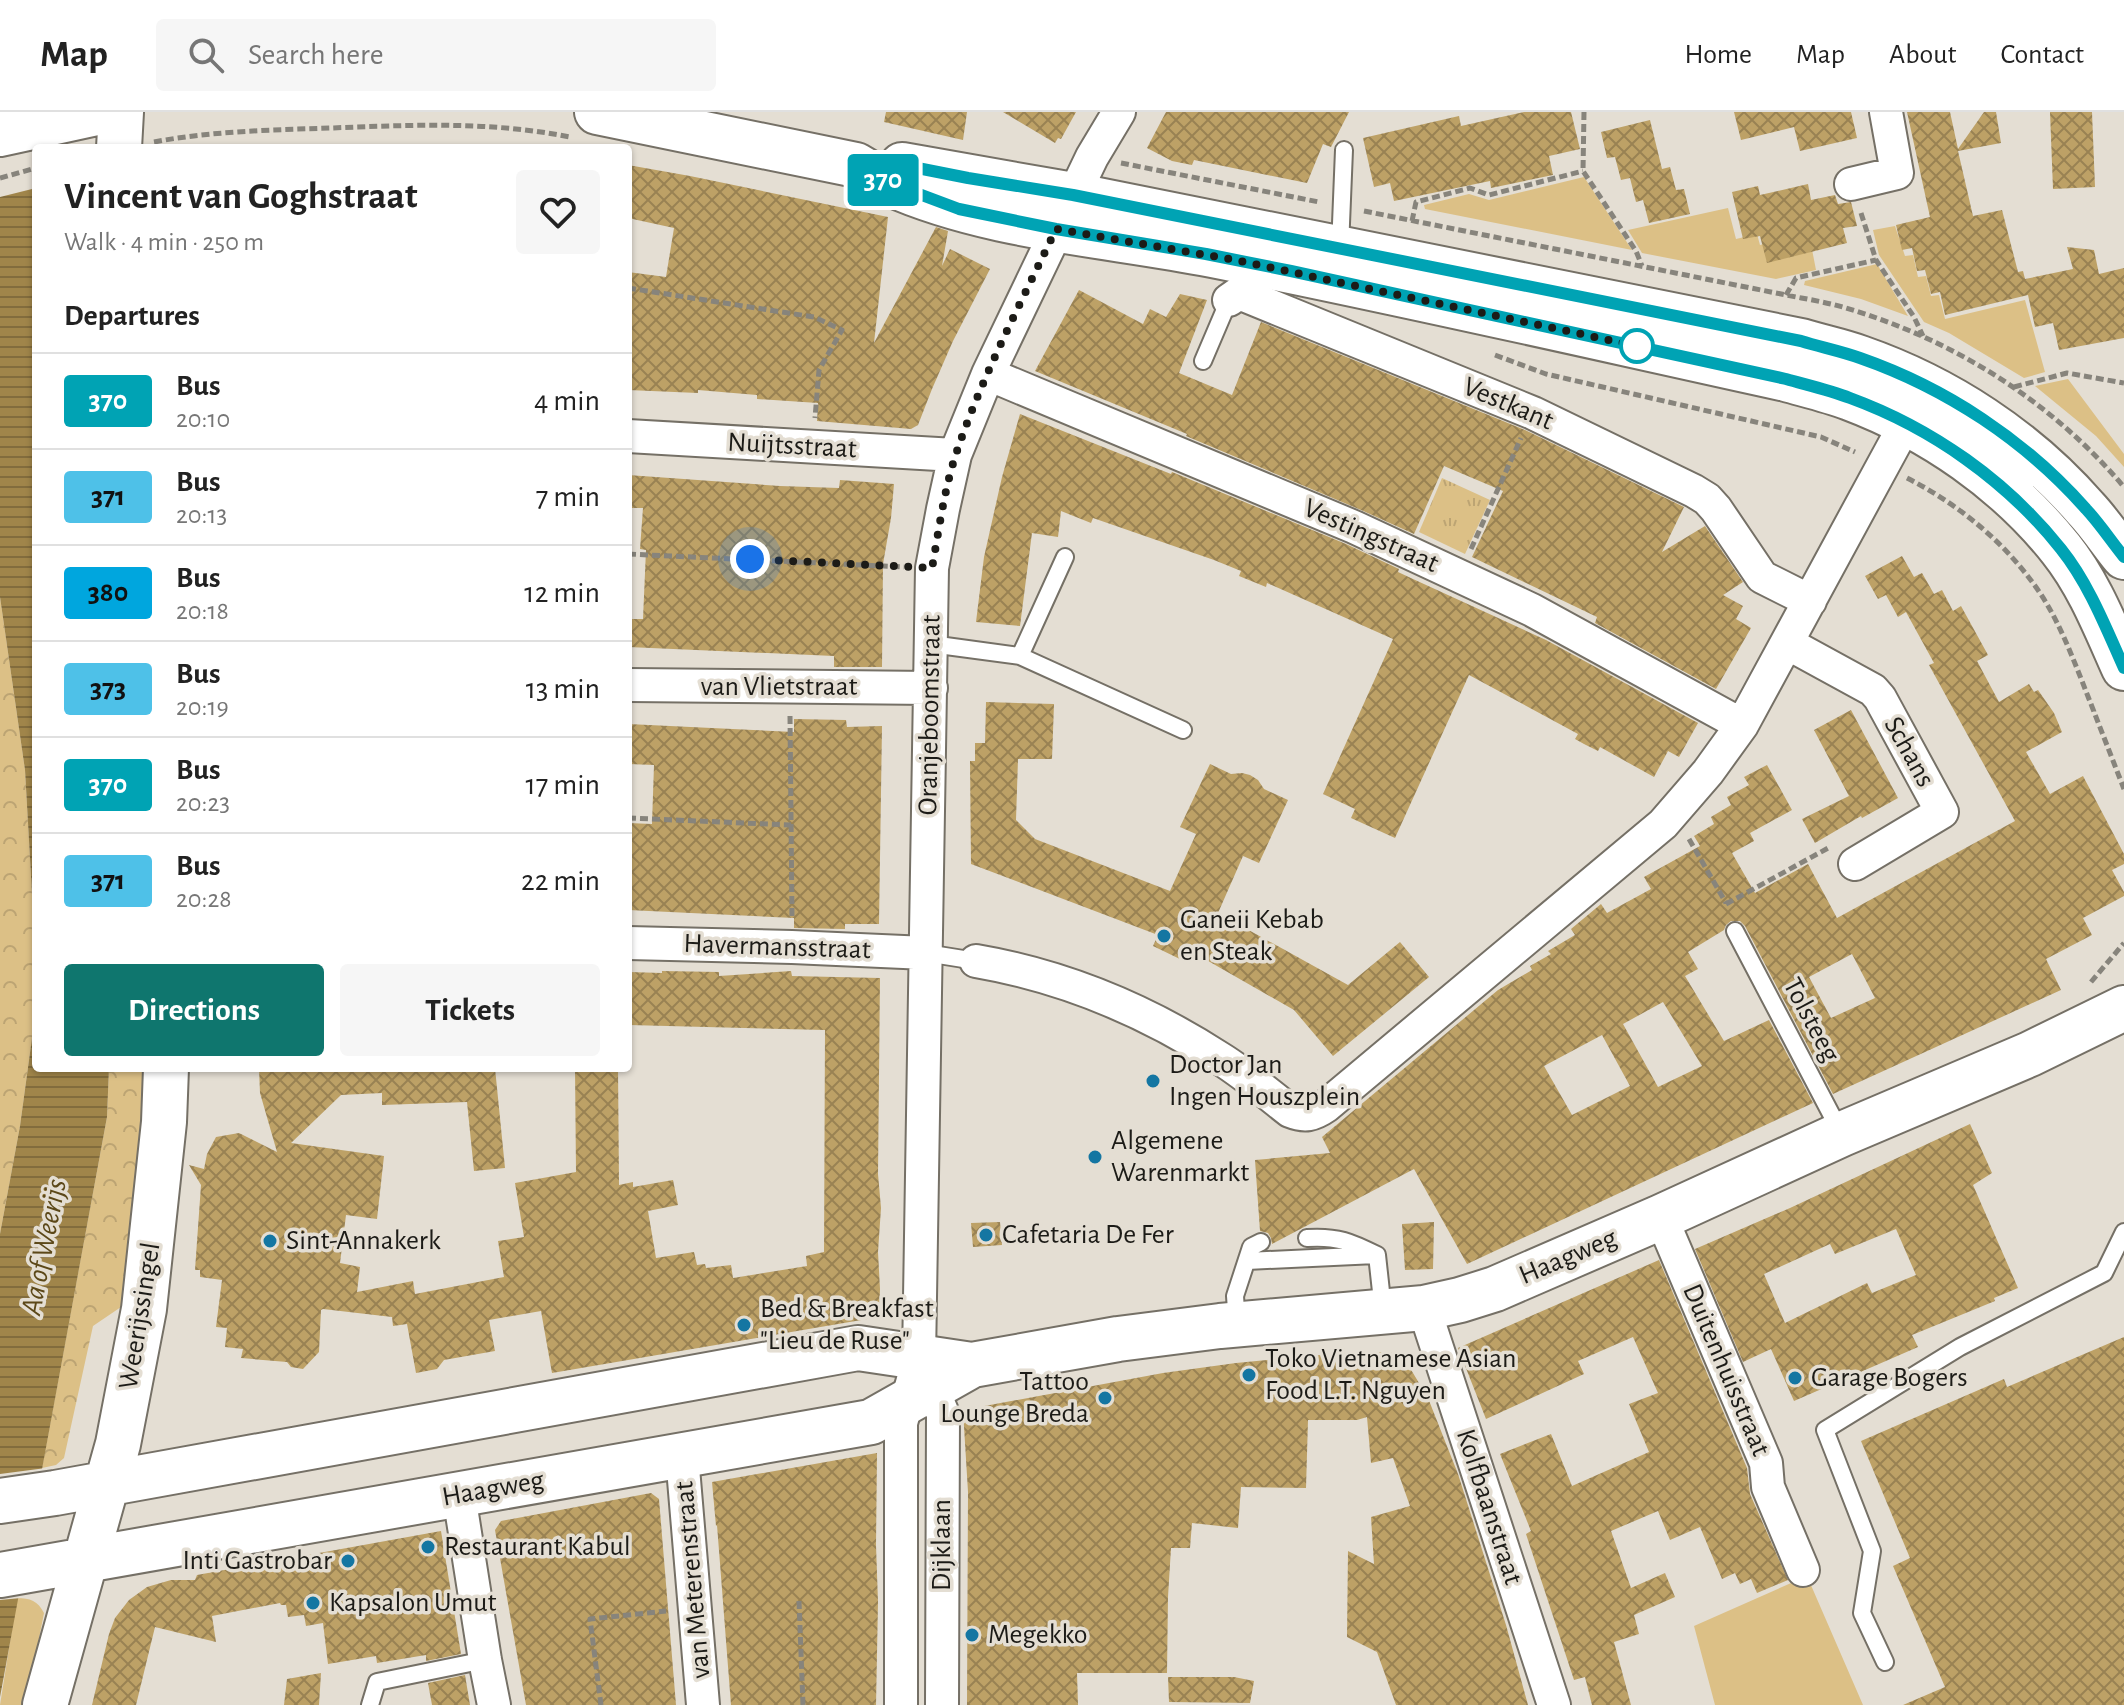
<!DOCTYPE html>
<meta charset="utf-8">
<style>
body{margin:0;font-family:"Alegreya Sans",sans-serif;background:#f6f6f6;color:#222;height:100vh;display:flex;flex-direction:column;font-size:30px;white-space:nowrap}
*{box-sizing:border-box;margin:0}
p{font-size:26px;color:#767676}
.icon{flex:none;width:44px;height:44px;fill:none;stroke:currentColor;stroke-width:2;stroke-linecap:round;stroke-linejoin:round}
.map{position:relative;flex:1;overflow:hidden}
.details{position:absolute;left:32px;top:32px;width:600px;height:928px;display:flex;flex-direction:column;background:#fff;border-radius:8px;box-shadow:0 2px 6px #0004}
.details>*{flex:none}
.badge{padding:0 16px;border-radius:6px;font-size:28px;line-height:52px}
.you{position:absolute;width:40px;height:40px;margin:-20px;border:6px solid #fff;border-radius:50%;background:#1a73e8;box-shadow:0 0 0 12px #1a73e833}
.map>.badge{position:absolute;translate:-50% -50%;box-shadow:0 0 0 4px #fff}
h2{padding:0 32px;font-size:30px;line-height:72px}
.round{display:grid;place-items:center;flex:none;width:84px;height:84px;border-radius:8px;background:#f6f6f6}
.headline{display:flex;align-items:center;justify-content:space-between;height:136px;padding:0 32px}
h1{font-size:38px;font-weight:700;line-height:60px}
.button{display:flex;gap:16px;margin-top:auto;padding:16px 32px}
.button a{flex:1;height:92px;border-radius:8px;background:#0f766e;color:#fff;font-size:32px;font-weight:700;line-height:92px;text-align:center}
.button a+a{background:#f6f6f6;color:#222}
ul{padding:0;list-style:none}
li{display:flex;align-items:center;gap:24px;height:96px;padding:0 32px;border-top:2px solid #e0e0e0}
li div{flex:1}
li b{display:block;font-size:30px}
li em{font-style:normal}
li .badge{min-width:88px;font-weight:700;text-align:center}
header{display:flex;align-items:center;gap:48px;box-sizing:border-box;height:112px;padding:0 40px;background:#fff;border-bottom:2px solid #e0e0e0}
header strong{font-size:38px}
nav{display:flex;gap:44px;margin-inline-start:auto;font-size:28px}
.search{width:560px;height:72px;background:#f6f6f6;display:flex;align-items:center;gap:20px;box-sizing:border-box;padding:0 28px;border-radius:8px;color:#767676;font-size:30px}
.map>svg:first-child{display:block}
</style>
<header>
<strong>Map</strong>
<div class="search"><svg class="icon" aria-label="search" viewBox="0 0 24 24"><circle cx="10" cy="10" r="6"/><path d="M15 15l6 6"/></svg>Search here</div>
<nav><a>Home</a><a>Map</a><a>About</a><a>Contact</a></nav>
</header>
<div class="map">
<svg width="2124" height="1593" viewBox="0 0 2124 1593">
<defs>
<pattern id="forest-crowns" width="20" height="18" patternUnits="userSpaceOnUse" patternTransform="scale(2)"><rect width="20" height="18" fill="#dcc086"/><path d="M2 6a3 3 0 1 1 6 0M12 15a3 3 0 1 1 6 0" fill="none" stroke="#bca473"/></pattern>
<pattern id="park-tufts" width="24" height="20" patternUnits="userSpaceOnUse" patternTransform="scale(2)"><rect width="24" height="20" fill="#dcc086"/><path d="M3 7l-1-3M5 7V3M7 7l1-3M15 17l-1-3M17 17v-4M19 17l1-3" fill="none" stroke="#bca473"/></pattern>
<pattern id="water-rules" width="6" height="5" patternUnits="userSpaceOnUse" patternTransform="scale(2)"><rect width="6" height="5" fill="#a0854a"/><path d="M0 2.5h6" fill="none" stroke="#826c3d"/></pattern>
<pattern id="building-cross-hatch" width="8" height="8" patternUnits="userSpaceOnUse" patternTransform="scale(2)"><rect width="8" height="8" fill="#bda166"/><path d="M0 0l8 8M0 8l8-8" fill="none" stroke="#998253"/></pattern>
</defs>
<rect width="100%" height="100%" fill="#e4ded3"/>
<path fill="#dcc086" d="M1584,65L1632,138L1425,97L1424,93L1469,82L1489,88Z
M1728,96L1736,127L1757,122L1760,133L1783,127H1810L1816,158L1776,167L1642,141L1628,118Z
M1895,114L1905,144L1913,143L1918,165L1926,164L1931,184L1939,183L1945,207L2025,188L2045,260L2024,266L1949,221L1924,210L1879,143L1873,118Z
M1877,152L1908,204L1861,187L1804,173L1805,169Z
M2068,267L2124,342V355L2096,324L2035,274Z
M1807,1464L1863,1593H1715L1694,1514Z
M17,1486C30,1486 38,1489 44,1501L26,1593H0Z"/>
<path fill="url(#forest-crowns)" d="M0,485L25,658L33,799L32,926L20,1014L0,1122Z
M109,956H156L154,1008L121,1195L93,1214L64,1346L56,1353L42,1356L107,1005Z"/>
<path fill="url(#park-tufts)" d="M1442,366L1490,388L1465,442L1419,420Z"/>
<path fill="url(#water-rules)" d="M0,0L36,50V956H109L107,1005L0,1585V1122L20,1014L32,926L33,799L25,658L0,485Z"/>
<path fill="#e4ded3" d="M0,0L36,36V76L0,85Z
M46,1356L21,1486L0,1488V1362Z"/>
<path fill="url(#building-cross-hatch)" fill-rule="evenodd" d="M886,0H967L963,28L884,10Z
M1003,0H1076L1061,27L1058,26L1055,31Z
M1166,0H1349L1331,35L1323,32L1307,71L1194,48L1192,53L1172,49L1147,36Z
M1524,0H1571L1580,37L1549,44L1553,63L1491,76L1490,69L1394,89L1390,71L1374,75L1363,26L1459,4L1461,14Z
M1734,0H1851L1857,26L1800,39L1794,15L1741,28Z
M1907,0H1950L1958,37L1984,0H1996L2001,31L1958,39L1973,104L2002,98L2018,160L2023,159L2025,167L2073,157L2067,135L2094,138L2099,162L2124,156V226L2059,238L2053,211L2035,215L2028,183L1945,203L1940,180L1931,182L1925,158L1917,159L1912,136L1902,138L1896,113L1930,105Z
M2050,0H2092L2095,75L2053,77Z
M1650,8L1662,57L1670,55L1676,78L1684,77L1690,102L1649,111L1643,88L1636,90L1630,66L1621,68L1615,45L1607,46L1601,20Z
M628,53L690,64L888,105L874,231L936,115L948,119L942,154L950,137L990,157L953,229L932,277L918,313L911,317L817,309L818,291L757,287V283L698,278V281L628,278V160L666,165L674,116L628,106Z
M1808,72L1811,88L1835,83L1838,92L1851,90L1857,114L1843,116L1847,131L1767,151L1760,124L1743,127L1732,80L1758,74L1760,83Z
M1079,178L1143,212L1150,197L1166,205L1180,182L1207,188L1179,261L1232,283L1261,210L1525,318L1684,395L1662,440L1705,414L1743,470L1723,483L1743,494L1736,507L1751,516L1716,577L1595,511L1597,505L1472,445L1503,379L1444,354L1414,422L1361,398L1186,324L1187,322L1035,259Z
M1020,302L1171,362L1172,360L1346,432L1399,457L1398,460L1413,467L1546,528L1698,611L1679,645L1668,639L1654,665L1600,635L1598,639L1584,632L1575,627L1578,622L1469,563L1395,726L1351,706L1355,697L1323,682L1393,527L1267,471L1266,475L1239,464L1241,459L1214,448L1093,406L1091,411L1061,399L1058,425L1032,421L1020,514L976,510L984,445L1002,365Z
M628,363L780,374L839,376L840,368L894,372L891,406L883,452L882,555H834V544L628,535V507H643L646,438L640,437L643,396H628Z
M1902,444L1914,465L1922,461L1934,482L1942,478L1953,499L1961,494L1988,543L1977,549L1999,590L2029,572L2034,580L2038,578L2054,601L2062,620L2026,640L2050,682L2083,664L2124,742V752L2112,758L2124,780V784L2083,806L2092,823L2046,847L2061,878L1833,982L1745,814L1740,809H1731L1726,813L1724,818L1688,840L1698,857L1685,864L1724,929L1769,908L1813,991L1467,1152L1414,1057L1272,1132L1271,1126L1268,1121L1260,1119L1255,1048L1330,1041L1322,1025L1498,878L1532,858L1530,854L1551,842L1548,839L1575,823L1571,817L1601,792L1607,801L1651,777L1644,765L1700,734L1694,724L1714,712L1711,705L1731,693L1727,685L1749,673L1744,665L1767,653L1792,698L1750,721L1754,729L1732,741L1755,781L1808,752L1837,806L2015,709L1929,553L1934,551L1906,500L1898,505L1886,483L1878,487L1865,464ZM1852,842L1875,886L1831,906L1809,865ZM1663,890L1702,954L1658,975L1623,912ZM1602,923L1630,974L1572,1003L1544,954Z
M986,590L1054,592L1052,647H1018L1016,708L1035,727L1170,779L1196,722L1180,715L1210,652L1231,662L1242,661L1250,663L1258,668L1264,677L1288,688L1259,751L1243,744L1218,801L1348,873L1400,830L1429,865L1333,944L1294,898L1189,838L1184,849L1153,834L1158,823L971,752L970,649H975V631H985Z
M1851,598L1898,686L1862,706L1861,704L1815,731L1802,707L1849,684L1814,618Z
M794,607L846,608L847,615L882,614L879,812H845V817L794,816V806L628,798V711L652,712L654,653L628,652V612L794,620Z
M662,859L719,860V864L791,859L792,864L880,866L878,1062L881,1096L878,1140L880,1177L879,1205L552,1261L541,1199L489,1208L495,1239L444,1248L437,1257L416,1261L407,1212L393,1214L392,1205L323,1197L321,1198L319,1240L303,1257L291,1255L287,1250L241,1246L243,1237L225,1235L227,1216L216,1215L222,1168L200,1165V1158H195L201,1073L189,1053L204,1057L207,1042L216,1025L239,1021L277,1040L260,981L259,956H495L505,1056L474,1059L467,990L382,993V981L341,983L291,1031L384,1044L377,1107L346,1103L340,1151L360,1155L357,1180L413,1169L415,1182L504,1165L498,1129L524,1125L515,1071L576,1060L575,956H618L619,1073L633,1070V1075L673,1068L678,1093L648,1099L656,1146L694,1140L697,1153L705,1152L706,1156L731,1153L733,1166L807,1154L806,1144L824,1140L825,918L629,913V860L662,861Z
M1970,1012L1992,1061L1973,1073L2018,1176L1994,1186L1995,1189L1912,1223L1918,1235L1794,1289L1771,1237L1743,1250L1695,1137L1790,1096ZM1896,1117L1916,1163L1872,1181L1867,1171L1785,1211L1764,1162L1830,1132L1835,1142Z
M1000,1110L1002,1133L973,1135L971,1111Z
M1434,1110L1433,1157L1405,1158L1402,1112Z
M1659,1148L1747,1356L1750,1382L1788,1468L1757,1481L1751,1467L1740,1472L1735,1461L1722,1467L1700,1415L1670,1428L1658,1399L1611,1419L1631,1476L1665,1461L1675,1485L1634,1503L1639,1522L1614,1530L1631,1593H1592L1585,1565L1574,1568L1526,1422L1531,1419L1500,1342L1551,1322L1572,1374L1649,1340L1629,1292L1658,1281L1633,1225L1578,1249L1584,1262L1486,1307L1458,1236Z
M2124,1225V1593H1903L1945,1575L1893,1454L1910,1446L1861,1329L2004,1267L2007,1275Z
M1395,1240L1404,1246L1428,1286L1458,1362L1506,1513L1528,1593H1396L1377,1540L1347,1525L1348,1439L1374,1452L1371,1405L1410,1394L1393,1346L1371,1351L1367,1305L1357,1308H1308L1306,1376L1241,1375L1238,1416L1192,1411L1190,1436H1171L1168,1485L1167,1561H1077L1078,1593H967L968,1380L963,1298L1163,1261L1236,1251L1342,1241Z
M877,1341L876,1433L878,1490L876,1593H731L717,1413L716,1414L712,1370Z
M651,1381L659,1387L676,1593H526L495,1418L501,1409Z
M441,1419L461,1542L426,1549V1543L377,1551L376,1544L328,1552L323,1511L306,1514L304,1503L288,1505L286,1493H281L280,1491L212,1504L216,1530L155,1515L136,1593H92L109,1522L115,1506L129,1488L147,1475L171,1468H195L197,1463Z
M321,1561L319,1593H284L287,1567Z
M465,1563L470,1593H432L428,1571Z
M1168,1565H1234L1254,1569L1250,1591L1169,1590Z"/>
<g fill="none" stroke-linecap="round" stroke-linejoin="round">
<defs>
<path id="lane" d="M1340,136L1344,38
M1203,249L1229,188
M931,532L1020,544L1183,618
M1020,544L1065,445
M1735,819L1840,1019
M926,841L976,849
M1307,1126C1338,1124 1351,1130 1377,1143L1383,1198
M1247,1149L1376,1143
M1237,1212L1235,1184L1251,1135L1261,1130
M1885,1550L1862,1501L1872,1439L1825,1318L1960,1235L2104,1161L2124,1120
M370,1593L377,1570L485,1548"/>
<path id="street" d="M1851,72L1897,61L1886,0
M1229,188L1239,181L1533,301L1694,379L1707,387L1716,397L1762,465L1810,489
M988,262L1354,415L1532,498L1742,613
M628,324L955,343
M1787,531L1873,578L1880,586L1942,700L1855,752
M628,573L931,576
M628,831L792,835L926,841
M976,849C1063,864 1147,899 1221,947C1245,962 1267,981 1290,999C1305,1005 1313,1003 1326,994L1663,712L1708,660L1742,613L1906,311
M1661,1105L1766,1351L1768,1375L1803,1458
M1424,1196L1554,1593
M924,1257L943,1302L942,1593
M682,1344L703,1593
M459,1383L485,1548L494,1593
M901,1593V1311L919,1246L932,456L943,397L955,343L988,262L1092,45L1119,0"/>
<path id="secondary" d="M597,0L856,53C866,59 877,66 888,71C988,116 1105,122 1212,143C1404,181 1594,225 1786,267C1807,273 1829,278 1850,286C1932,317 2007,369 2061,437C2089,472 2106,516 2124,556
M0,22L101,0
M119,36L121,0
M902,53L1073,83L1801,229C1820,235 1841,239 1860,246C1946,276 2026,328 2086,397C2100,412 2111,429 2124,445
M0,1389L55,1381L858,1236L972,1253L1118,1227L1220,1214L1424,1196L1460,1188L1495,1177L1661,1105L1842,1022L2030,942L2124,896
M0,1463L871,1310L972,1253
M45,1593L118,1332L144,1197L164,1010L166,956"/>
</defs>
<use href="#lane" stroke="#757066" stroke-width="20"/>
<use href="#street" stroke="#757066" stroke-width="36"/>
<use href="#secondary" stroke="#757066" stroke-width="48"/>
<path stroke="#87847c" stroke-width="5" stroke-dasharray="8 4" stroke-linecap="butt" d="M1584,0L1583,59L1636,139L1642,154
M154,30C212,19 272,18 331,16C411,13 491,9 570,25
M1121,51L1319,90
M0,66L36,56
M1364,99L1786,183C1806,187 1826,190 1846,196C1954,228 2051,289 2124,375
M1861,101L1876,148L1914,205L1923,224
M1412,109L1416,90L1470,76L1489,83L1583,59
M628,176L814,205L842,218L819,258L815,306
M1786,183L1796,166L1876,148
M1495,243L1546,262L1821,325L1855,340
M2014,275L2067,261L2124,271
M1907,366C1960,393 2007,432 2040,481C2058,508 2070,539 2082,569C2096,605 2110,641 2124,677
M1471,437L1521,326
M628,442L904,455
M790,604L792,806
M628,706L791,713
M1689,727L1726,791
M1726,792L1830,735
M2091,870L2124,831
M799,1489L803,1593
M601,1593L590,1507L666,1499"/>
<use href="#lane" stroke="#fff" stroke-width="16"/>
<use href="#street" stroke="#fff" stroke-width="32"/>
<use href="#secondary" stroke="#fff" stroke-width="44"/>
</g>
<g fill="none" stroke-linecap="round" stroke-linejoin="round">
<defs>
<path id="line" d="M2124,445C2111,429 2100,412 2086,397C2025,328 1946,276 1860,246C1841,239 1820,235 1801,229L1073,83L968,66L877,48L856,53L887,70L959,97L1056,117L1206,142L1291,159L1786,267C1807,273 1829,278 1850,286C1932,316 2007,369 2061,437C2089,472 2106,516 2124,556"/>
</defs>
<use href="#line" stroke="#fff" stroke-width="18"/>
<use href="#line" stroke="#00a3b4" stroke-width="12"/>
<path stroke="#1c1b17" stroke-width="8" stroke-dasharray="0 14.4" d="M750,447L932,456C939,418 944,378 956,342C982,264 1021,191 1056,117L1235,148L1637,234"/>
</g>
<circle fill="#fff" stroke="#00a3b4" stroke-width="4" cx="1637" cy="234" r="16"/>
<g fill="#1476a2" stroke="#e4ded3" stroke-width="3">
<circle cx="1164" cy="824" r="8"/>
<circle cx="1153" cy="969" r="8"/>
<circle cx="1095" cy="1045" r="8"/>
<circle cx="986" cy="1123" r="8"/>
<circle cx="270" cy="1129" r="8"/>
<circle cx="744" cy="1213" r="8"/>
<circle cx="1249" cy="1263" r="8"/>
<circle cx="1795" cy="1266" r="8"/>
<circle cx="1105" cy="1286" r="8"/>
<circle cx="428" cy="1435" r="8"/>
<circle cx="348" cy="1449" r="8"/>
<circle cx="313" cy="1491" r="8"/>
<circle cx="972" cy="1523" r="8"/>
</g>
<g text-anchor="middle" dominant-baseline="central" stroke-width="7" stroke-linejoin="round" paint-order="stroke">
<g font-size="28" fill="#1c1b17" stroke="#e4ded3">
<text transform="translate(1508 292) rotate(23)">Vestkant</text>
<text transform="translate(792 334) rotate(3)">Nuijtsstraat</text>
<text transform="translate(1371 424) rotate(24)">Vestingstraat</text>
<text x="779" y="575">van Vlietstraat</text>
<text transform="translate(930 603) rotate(-89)">Oranjeboomstraat</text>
<text transform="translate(1909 640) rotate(61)">Schans</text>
<text transform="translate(777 835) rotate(2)">Havermansstraat</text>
<text transform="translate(1811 908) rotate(62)">Tolsteeg</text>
<text transform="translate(1568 1145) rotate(-23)">Haagweg</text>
<text transform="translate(140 1204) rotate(-81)">Weerijssingel</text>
<text transform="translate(1726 1258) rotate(67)">Duitenhuisstraat</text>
<text transform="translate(493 1377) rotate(-10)">Haagweg</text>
<text transform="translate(1489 1395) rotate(72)">Kolfbaanstraat</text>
<text transform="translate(942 1433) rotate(-90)">Dijklaan</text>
<text transform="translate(693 1468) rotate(-95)">van Meterenstraat</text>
</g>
<g font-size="28" fill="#1c1b17" stroke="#e4ded3" text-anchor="start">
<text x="1180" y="808">Ganeii Kebab<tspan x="1180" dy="32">en Steak</tspan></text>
<text x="1169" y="953">Doctor Jan<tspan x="1169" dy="32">Ingen Houszplein</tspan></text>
<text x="1111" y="1029">Algemene<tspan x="1111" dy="32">Warenmarkt</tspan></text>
<text x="1002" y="1123">Cafetaria De Fer</text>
<text x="286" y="1129">Sint-Annakerk</text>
<text x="760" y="1197">Bed &amp; Breakfast<tspan x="760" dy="32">"Lieu de Ruse"</tspan></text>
<text x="1265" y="1247">Toko Vietnamese Asian<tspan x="1265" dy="32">Food L.T. Nguyen</tspan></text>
<text x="1811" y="1266">Garage Bogers</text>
<text x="1089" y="1270" text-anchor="end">Tattoo<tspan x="1089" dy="32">Lounge Breda</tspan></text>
<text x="444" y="1435">Restaurant Kabul</text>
<text x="332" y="1449" text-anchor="end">Inti Gastrobar</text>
<text x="329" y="1491">Kapsalon Umut</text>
<text x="988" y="1523">Megekko</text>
</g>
<g font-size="30" font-style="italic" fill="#5c4819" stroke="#e4ded3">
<text transform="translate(44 1135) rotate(-79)">Aa of Weerijs</text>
</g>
</g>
</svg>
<div class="you" style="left:750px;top:447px"></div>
<b class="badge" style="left:883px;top:68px;background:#00a3b4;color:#fff">370</b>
<section class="details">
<div class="headline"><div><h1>Vincent van Goghstraat</h1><p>Walk · 4 min · 250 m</p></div><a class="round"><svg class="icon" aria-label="heart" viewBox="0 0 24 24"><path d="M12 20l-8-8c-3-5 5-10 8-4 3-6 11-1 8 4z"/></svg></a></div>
<h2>Departures</h2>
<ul>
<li><span class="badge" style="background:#00a3b4;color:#fff">370</span><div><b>Bus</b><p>20:10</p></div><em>4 min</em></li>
<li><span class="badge" style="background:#4ec1e8;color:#111">371</span><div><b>Bus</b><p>20:13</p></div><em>7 min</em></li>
<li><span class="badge" style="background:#00a6de;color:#111">380</span><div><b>Bus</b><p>20:18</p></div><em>12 min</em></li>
<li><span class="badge" style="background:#4ec1e8;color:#111">373</span><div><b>Bus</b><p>20:19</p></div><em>13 min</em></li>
<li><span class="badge" style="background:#00a3b4;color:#fff">370</span><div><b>Bus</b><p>20:23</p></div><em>17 min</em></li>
<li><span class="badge" style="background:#4ec1e8;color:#111">371</span><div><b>Bus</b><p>20:28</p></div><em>22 min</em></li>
</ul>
<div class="button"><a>Directions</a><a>Tickets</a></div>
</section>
</div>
